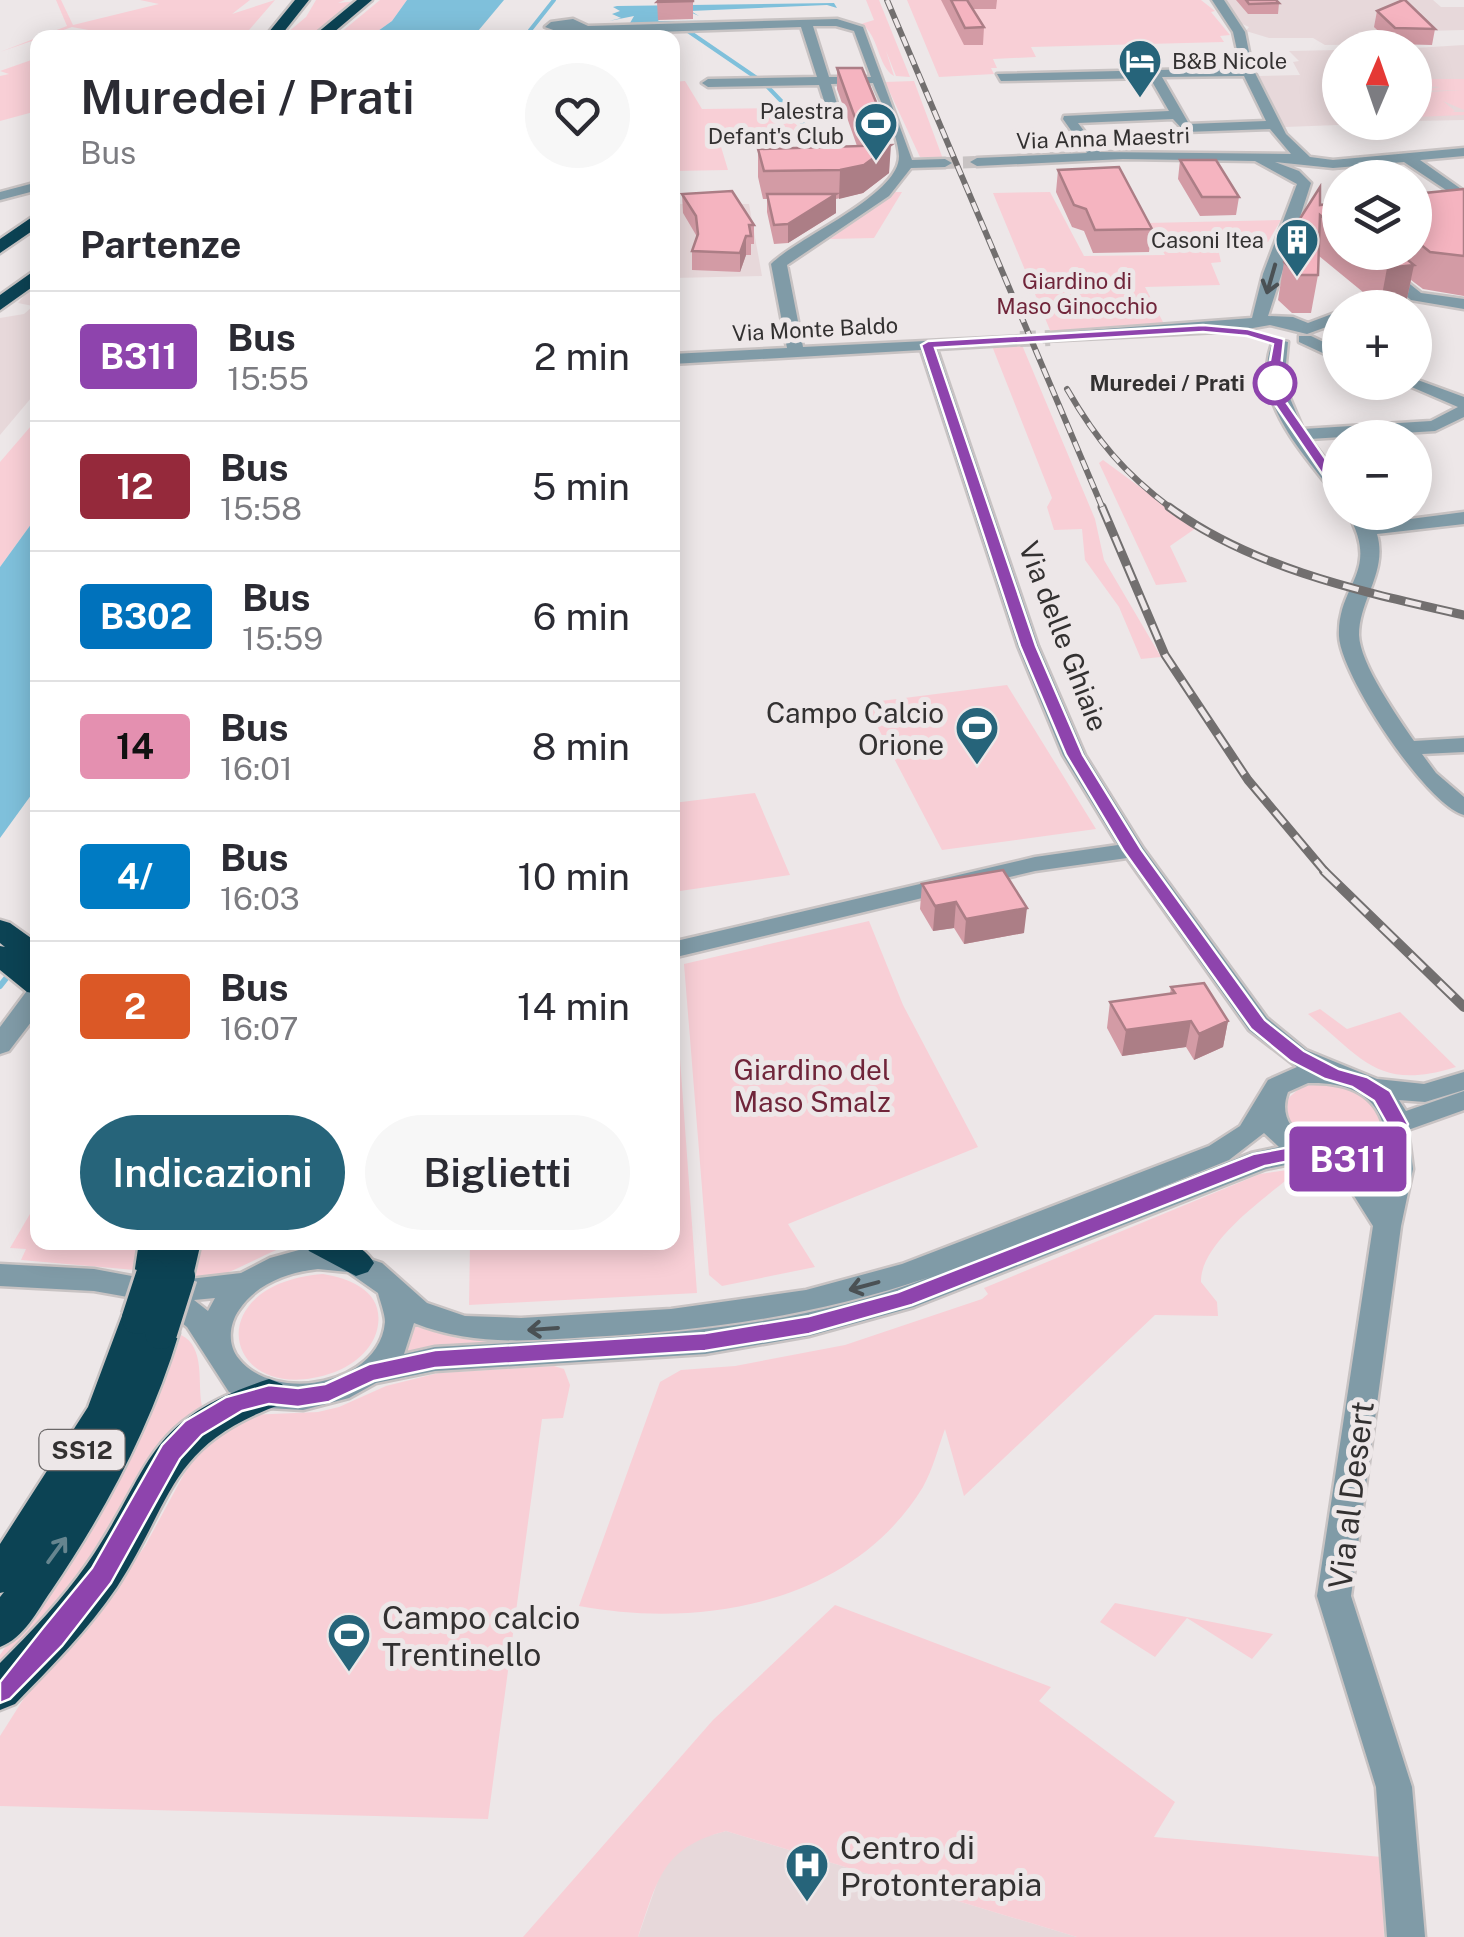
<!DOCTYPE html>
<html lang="it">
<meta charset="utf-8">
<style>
body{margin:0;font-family:"Public Sans",sans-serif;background:#f7f7f7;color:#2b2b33;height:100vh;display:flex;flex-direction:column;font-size:38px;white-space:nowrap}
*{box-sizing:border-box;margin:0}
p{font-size:32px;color:#7c7c81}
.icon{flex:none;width:55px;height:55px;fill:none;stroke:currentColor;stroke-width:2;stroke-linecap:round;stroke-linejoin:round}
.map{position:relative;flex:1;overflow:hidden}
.details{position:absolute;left:30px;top:30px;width:650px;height:1220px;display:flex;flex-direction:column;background:#fff;border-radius:20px;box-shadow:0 5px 25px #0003}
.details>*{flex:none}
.badge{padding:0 20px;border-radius:8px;font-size:35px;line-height:65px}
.needle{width:65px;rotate:2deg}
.tools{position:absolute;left:1322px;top:30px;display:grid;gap:20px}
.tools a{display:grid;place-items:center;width:110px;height:110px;border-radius:50%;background:#fff;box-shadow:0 5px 25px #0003;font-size:50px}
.map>.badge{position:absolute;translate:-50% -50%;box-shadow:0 0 0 5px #fff}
h2{padding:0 50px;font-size:38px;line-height:90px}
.round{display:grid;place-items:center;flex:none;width:105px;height:105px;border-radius:52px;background:#f7f7f7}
.headline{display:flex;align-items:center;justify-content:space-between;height:170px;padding:0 50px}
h1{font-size:48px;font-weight:600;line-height:75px}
.primary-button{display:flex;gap:20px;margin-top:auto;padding:20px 50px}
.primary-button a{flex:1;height:115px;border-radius:60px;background:#26647a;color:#fff;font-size:40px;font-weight:600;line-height:115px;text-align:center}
.primary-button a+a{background:#f7f7f7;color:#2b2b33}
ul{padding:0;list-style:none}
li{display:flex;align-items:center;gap:30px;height:130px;padding:0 50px;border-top:2px solid #e1e1e2}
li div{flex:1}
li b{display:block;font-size:38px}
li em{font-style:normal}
li .badge{min-width:110px;font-weight:700;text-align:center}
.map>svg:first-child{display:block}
</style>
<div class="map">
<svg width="1464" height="1937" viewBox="0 0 1464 1937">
<rect width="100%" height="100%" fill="#ede7e8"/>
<path fill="#e7d8da" d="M1225,0H1433L1441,7H1464V30L1386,32L1392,44L1325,45L1313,38H1269L1246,31L1249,27L1240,23Z
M1464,45V120L1415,121V48Z
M1340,50V122L1391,123L1285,127L1258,76L1300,75L1293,62L1299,61L1289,51Z
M672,204H749L762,276L673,278Z
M37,280V391L0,435V318L24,314L33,306L18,303Z
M726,1831L1077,1937H638L662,1869L679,1849L697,1839Z"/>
<path fill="#f8cfd6" d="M56,0H61L73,25L159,4L140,0H250L232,14L275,0L243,37H100L110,34L72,27L0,52L67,26Z
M316,0H345L338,3L358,1L318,31L281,38L306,17Z
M380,0H407L392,21L378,31L377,37L334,38Z
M866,0H879L910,77L896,76L886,51L894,76C877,66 879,34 861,24L874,20Z
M907,0H1201L1215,11L1211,12L1230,35L1220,36L1224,42L1031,47L1036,57L993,59L997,68H991L994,74L939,77Z
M37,58V111L0,121V76L9,74L0,71Z
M1415,79H1464V110L1443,101L1455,111L1452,112H1464V115L1415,117V108L1425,113L1415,104V93L1462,90L1415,91L1441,87L1419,86L1426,82Z
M685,81L702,109L782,108L806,136L719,140L728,170L673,171V82Z
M914,81L943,159L920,157L885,82Z
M895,192H902L874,238L830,239Z
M1050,192L1084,256L1165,255L1147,223L1281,220L1268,242L1217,244L1221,262L1211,263L1220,285L1145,287L1165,326L1052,335L993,193Z
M1022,345L1095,519L1104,560L1161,657L1141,659L1119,607L1085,560L1082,529L1054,530L1047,507L1052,498L992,346Z
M37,419V516L0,567V462Z
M1103,460L1196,528L1170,546L1187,582L1156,585L1099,463Z
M1007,685L1096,829L942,850L865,703Z
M755,793L790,875L673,892V803Z
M869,921L903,1005L978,1147L788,1224L815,1267L722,1286L709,1275L684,964Z
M1320,1009L1347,1029L1400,1012L1456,1067C1379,1091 1364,1060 1308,1014Z
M673,1045H679L697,1293L469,1305L470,1243L672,1242Z
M1321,1083C1348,1086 1380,1094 1382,1126C1365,1172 1282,1146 1285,1101L1302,1086Z
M1301,1168C1271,1194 1200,1241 1201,1282L1217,1302L1218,1316L1155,1315L964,1496L945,1429C938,1448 933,1469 923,1487C852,1603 704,1629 579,1606L660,1382L681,1370L735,1366L845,1345L982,1299L988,1294L984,1288L1260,1174Z
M37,1202L38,1242L139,1243L135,1270L21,1260L26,1249L10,1248Z
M198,1243H294C258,1255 230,1278 192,1281Z
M323,1274C353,1279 386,1293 377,1330C372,1350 353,1365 335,1372C225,1412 194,1284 323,1274Z
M415,1325L457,1338L492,1341V1345L406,1353Z
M181,1335C206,1347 197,1383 202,1406L167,1436L103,1548L0,1673V1655C74,1548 139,1460 181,1335Z
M554,1366L564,1369L570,1385L563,1418L542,1419L488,1819L0,1806V1736L26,1695L108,1598L145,1546L197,1450L248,1415L318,1412L339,1407L386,1386L438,1373Z
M1115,1603L1273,1634L1252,1659L1187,1618L1155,1657L1100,1622Z
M835,1605L1051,1687L1039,1701L1175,1802L1154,1837L1382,1857L1384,1937H1077L726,1831C661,1848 658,1880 638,1937H523L713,1720Z"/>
<path fill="#7fc0db" d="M407,0H504L473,37H377L378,31L392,21Z
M834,3L837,8L827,5L691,11L699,16L681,8L667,9L658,21L828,20L630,23L634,16L609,21L621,18L612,14L620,11L613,7L617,6Z
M37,516V787L0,838V567Z"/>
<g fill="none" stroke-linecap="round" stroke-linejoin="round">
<path stroke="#7fc0db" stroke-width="4" d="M685,29L764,83L828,150
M599,36H623
M524,38L554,0"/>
<path stroke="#7fc0db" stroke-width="6" d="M0,986L11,972"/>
<path stroke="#c8c3c3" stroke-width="12" stroke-dasharray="12 6" stroke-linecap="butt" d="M945,163L977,162"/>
<path stroke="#c8c3c3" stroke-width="16" stroke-dasharray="16 9" stroke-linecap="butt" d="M1020,339L1050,338"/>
<defs>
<path id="minor" d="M1212,0H1224L1245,32L1252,67L1286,134L1310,157L1333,160L1464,148V156L1420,160L1464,191V202L1404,162L1333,168L1275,162L1299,171L1311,183L1268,316L1293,317L1308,323L1340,311V322L1307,334L1270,325L1236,331L1044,341L1042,338L1050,333L1252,318L1263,274L1297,184L1255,161L1123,159L977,166L970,162L977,158L1087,153L1063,119L1064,116L1169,111L1150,78L1001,81L997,74L1241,68L1233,32ZM1244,76L1266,121L1189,124L1162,77ZM1173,119L1185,132L1270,129L1291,154L1100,152L1078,123Z
M573,19L588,26L837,19L863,27L912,160L945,159L952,163L945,167L911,168L889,196L787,265L803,347L1026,336V342L1020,344L937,349L1038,646L1085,755L1143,848L1267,1018L1306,1050L1377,1079L1424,1084L1464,1072V1090L1425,1102L1399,1100L1406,1111L1464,1091V1110L1408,1130L1413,1169L1401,1226L1351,1596L1412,1787L1425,1937H1387L1376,1787L1317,1596L1373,1226L1351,1191L1313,1163L1305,1161L1266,1169L914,1307L809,1336L705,1354L435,1371L376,1383L349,1398L303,1410L269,1408L229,1392L187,1327L156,1302L94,1291L0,1286V1264L94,1269L164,1282L241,1273L270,1258L299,1250L337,1248L382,1263L427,1303L465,1316L521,1318L671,1309L806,1290L902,1264L1209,1146L1240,1126L1268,1080L1297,1067L1249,1030L1127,858L1035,871L672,958V942L1035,857L1118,845L1063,755L1018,646L921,350L672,364V354L787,348L771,264C798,237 900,195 899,156C898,133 881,104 873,83L831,84L838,107L832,111L826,107L819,85L708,87L702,83L708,79L817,77L801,27L567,35L545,27L551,22ZM813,26H836L854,31L871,77H829ZM1308,1083C1340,1082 1373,1090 1383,1124C1381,1129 1380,1135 1377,1139C1355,1164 1268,1144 1288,1092ZM1264,1133L1279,1147L1251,1153L1133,1199L1229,1160ZM1385,1159L1381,1194L1371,1177L1357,1167ZM318,1269L348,1272L378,1293C380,1301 385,1314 385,1322C380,1385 275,1404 239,1359C227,1345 229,1324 239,1310C257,1283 289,1272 318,1269ZM930,1277C772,1338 601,1337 435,1347L404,1354L414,1323C472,1346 528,1341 589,1337C705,1331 819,1315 930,1277ZM215,1298L208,1311L194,1300Z
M38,182V190L0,200V192Z
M1353,252H1370L1421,293L1464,299V309L1411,300Z
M1299,336H1311L1340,350V361L1299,342Z
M1274,339L1288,342L1284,384L1303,429L1431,421L1458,407L1400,382H1415V379L1464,397V417L1435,431L1310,439L1340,478V495L1334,494C1301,450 1248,397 1274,339Z
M1347,512H1366L1372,524L1464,512V524L1377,534C1388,572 1359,599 1359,635C1360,664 1397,716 1414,741L1464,738V752L1422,754L1436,773L1464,797V815C1426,805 1340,674 1339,636C1337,583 1382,573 1347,512Z
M38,986V1013L9,1051L0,1054V1027L29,988Z"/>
<path id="highway" d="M295,0H309L279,38H264Z
M357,0H372L327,38H311Z
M38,213V227L0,253V239Z
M38,268V283L0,310V295Z
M0,920L10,923L38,943V967L33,966L38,969V994L27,992L0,970V946L5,947L0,943Z
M139,1242H201L191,1285L179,1289L165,1283L152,1288L140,1284L134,1275Z
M304,1242C330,1242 359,1237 374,1263L368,1272L356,1276L309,1251Z
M138,1304L151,1308L155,1321L174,1323L179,1333C151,1426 106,1510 51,1591C37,1611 24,1638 0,1647V1597L4,1592L0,1593V1544L88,1407L125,1308Z
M269,1379L282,1384L288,1394L282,1404C168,1445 175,1497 117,1587C88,1630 51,1667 15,1704L0,1710V1663C31,1632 62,1600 87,1564C154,1467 141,1421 269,1379Z"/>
</defs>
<use href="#minor" stroke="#c8c3c3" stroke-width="5"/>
<use href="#highway" stroke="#c8c3c3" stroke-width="5"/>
<use href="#minor" fill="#809ba7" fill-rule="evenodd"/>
<use href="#highway" fill="#0c4354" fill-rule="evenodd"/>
<defs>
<path id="rail-far2" d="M887,0L1103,509
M1067,389C1097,441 1124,473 1172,509"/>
<path id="rail-far1" d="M1102,507L1165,655L1248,780L1327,874
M1169,507C1253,569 1364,592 1464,615"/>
<path id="rail" d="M1324,871L1464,1007"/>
</defs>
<use href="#rail-far2" stroke="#726f6f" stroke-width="6"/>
<use href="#rail-far1" stroke="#726f6f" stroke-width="9"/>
<use href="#rail" stroke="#726f6f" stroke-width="10"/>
<use href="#rail-far2" stroke="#ede7e8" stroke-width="4" stroke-dasharray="10" stroke-linecap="butt"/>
<use href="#rail-far1" stroke="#ede7e8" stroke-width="5" stroke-dasharray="16" stroke-linecap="butt"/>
<use href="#rail" stroke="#ede7e8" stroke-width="6" stroke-dasharray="20" stroke-linecap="butt"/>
<defs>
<path id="highway-bridge" d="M138,1318L152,1275
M161,1333L179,1276"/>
</defs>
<use href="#highway-bridge" stroke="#c8c3c3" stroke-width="38" stroke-linecap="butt"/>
<use href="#highway-bridge" stroke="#0c4354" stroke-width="32"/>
</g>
<path fill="#d39ba5" d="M693,0V19L658,20L657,2Z
M941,0H997L996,9H973L984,27L983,45H964Z
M1236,0H1276L1279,3L1278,14H1248Z
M1377,11L1435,29L1432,45L1392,44L1374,27Z
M837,68L890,136L889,173L863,193L836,199V213L788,243L774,244L767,212V199H763L758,177V149L857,146L837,89Z
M1180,160L1239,197L1236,215L1200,216L1178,179Z
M1058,170L1152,229L1149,252L1093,253L1084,231L1072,227L1056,192Z
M1464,189V296L1423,289L1411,280L1406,303L1380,306L1319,256L1318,275L1311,313H1292L1278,300L1284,262L1320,205H1340V252H1415V194Z
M682,194L754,225V244H751V255H746L740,272L692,270V251L696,238V235L683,213Z
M922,884L1024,933L964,944L954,928L933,931L920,909Z
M1171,987L1228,1021L1223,1047L1194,1060L1186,1047L1122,1056L1107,1028L1110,1002L1170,994Z"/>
<path fill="#ac7e86" d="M891,145L889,173L863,193L839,199L840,170Z
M836,194V213L788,243V224Z
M746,236V255L740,272V253Z
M1414,265L1406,303L1380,306L1387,268Z
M956,902L954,928L933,931L935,906Z
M1027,908L1024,933L964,944L966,919Z
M1191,1021L1186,1047L1122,1056L1126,1030Z
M1228,1021L1223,1047L1194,1060L1199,1034Z"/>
<path fill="#f5b4c0" stroke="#ac7e86" stroke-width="2.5" d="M659,0H693V1L657,2Z
M951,0H967L984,27L965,28Z
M1246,0H1276L1279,3L1249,4Z
M1403,0H1405L1435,29L1395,28L1377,11Z
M837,68H862L890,136L862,137Z
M891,145L864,165L840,170L764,171L758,149Z
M1180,160H1216L1239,197H1202Z
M1119,167L1152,229L1095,230L1086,209L1074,205L1058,170Z
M1320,187V205L1337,203L1340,205V231L1320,215L1318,275H1298L1284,262L1289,236Z
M1464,189V256L1430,252L1415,240V194Z
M732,191L754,225H749L751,236H746L740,253L692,251L698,234L696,216L682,194Z
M767,194H836L788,224L774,225Z
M1367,252H1398L1414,265L1387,268Z
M1003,870L1027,908L966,919L956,902L935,906L922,884Z
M1204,983L1228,1021L1199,1034L1191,1021L1126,1030L1110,1002L1175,993L1171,987Z"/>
<defs><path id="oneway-shaft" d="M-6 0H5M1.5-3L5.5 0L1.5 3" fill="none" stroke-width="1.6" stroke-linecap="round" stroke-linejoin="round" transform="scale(2.5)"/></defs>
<g stroke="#4a5154">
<use href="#oneway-shaft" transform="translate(1271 279) rotate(106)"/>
<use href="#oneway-shaft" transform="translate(864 1286) rotate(165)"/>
<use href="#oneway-shaft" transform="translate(543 1329) rotate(176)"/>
</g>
<use stroke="#66858f" href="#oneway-shaft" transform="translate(57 1550) rotate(-54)"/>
<path fill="#8e44ad" stroke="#fff" stroke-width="2.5" d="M1203,325L1248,329L1284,339L1280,377L1284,399L1347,490L1345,493H1335L1271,399L1267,377L1273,344L1247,336L1203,332L935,348L1036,646L1083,755L1141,849L1265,1020L1304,1051L1339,1069L1367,1077L1390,1091L1408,1124C1386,1185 1349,1156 1304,1159C1291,1160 1277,1164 1265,1166L912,1305L809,1334L705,1351L435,1368L374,1381L329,1402L298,1407L269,1404L242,1411L202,1435L180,1459L111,1583L62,1646L10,1699L0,1703V1682L42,1629L92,1568L162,1445L185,1421L226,1397L269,1385L298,1388L325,1384L369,1364L435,1350L705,1333L809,1316L898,1292L1253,1154L1306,1144L1355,1151L1382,1139L1387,1124L1374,1101L1352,1087L1325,1079L1290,1061L1251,1029L1123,850L1066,755L1020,646L921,345L928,341Z"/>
<defs>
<symbol id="hotel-pin" viewBox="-11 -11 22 30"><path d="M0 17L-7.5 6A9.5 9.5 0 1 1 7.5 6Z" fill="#26647a" stroke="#ede7e8"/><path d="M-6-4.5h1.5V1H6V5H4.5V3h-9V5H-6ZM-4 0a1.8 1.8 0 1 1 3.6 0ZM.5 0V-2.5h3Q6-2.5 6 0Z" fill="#fff"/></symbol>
<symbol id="stadium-pin" viewBox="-11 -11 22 30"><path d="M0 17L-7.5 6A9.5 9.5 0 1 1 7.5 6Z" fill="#26647a" stroke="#ede7e8"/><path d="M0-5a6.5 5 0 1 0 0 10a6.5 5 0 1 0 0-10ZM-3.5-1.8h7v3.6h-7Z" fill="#fff"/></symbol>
<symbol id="building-pin" viewBox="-11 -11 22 30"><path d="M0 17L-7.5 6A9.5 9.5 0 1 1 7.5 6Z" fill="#26647a" stroke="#ede7e8"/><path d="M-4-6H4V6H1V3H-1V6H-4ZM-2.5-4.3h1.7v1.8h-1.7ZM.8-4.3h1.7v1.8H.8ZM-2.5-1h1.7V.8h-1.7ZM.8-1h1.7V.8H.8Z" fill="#fff"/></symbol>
<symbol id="hospital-pin" viewBox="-11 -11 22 30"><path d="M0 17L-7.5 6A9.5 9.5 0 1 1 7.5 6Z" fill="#26647a" stroke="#ede7e8"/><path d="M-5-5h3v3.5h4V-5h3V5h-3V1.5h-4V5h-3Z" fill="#fff"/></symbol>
</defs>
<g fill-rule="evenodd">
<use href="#hotel-pin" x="1115" y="36" width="50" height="68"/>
<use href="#stadium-pin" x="851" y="99" width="50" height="68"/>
<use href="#building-pin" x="1272" y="215" width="50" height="68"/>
<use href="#stadium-pin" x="952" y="703" width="50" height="68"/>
<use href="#stadium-pin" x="324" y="1610" width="50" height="68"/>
<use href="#hospital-pin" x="782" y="1840" width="50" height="68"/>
</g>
<circle fill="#fff" stroke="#8e44ad" stroke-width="5" cx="1275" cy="383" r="20"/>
<g text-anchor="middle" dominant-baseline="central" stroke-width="10" stroke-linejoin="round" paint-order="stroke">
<g font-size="22" fill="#333131" stroke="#ede7e8" text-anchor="end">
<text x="1172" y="61" text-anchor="start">B&amp;B Nicole</text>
<text x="844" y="111">Palestra<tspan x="844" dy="25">Defant's Club</tspan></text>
<text x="1264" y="240">Casoni Itea</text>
</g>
<g font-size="22" fill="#333131" stroke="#ede7e8">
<text transform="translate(1103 138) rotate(-2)">Via Anna Maestri</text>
<text transform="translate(815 329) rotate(-3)">Via Monte Baldo</text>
</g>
<g font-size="22" fill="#70253a" stroke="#ede7e8">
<text x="1077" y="281">Giardino di<tspan x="1077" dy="25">Maso Ginocchio</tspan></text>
</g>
<g font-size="22" font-weight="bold" fill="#333131" stroke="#ede7e8" text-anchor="end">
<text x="1245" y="383">Muredei / Prati</text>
</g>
<rect fill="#ede7e8" stroke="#6b6868" stroke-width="2.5" x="39.5" y="1430" width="85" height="40" rx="8"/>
<g font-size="25" font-weight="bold" fill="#333131">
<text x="82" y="1450">SS12</text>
</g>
<g font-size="28" fill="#333131" stroke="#ede7e8">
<text transform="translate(1064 636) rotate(69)">Via delle Ghiaie</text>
</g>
<g font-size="28" fill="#333131" stroke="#ede7e8" text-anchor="end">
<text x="944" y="712">Campo Calcio<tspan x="944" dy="32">Orione</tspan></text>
</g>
<g font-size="28" fill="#70253a" stroke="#ede7e8">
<text x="812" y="1069">Giardino del<tspan x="812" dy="32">Maso Smalz</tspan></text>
</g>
<g font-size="32" fill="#333131" stroke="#ede7e8">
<text transform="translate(1351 1495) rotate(-83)">Via al Desert</text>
</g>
<g font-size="32" fill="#333131" stroke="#ede7e8" text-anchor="start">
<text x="382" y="1617">Campo calcio<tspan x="382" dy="37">Trentinello</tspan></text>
<text x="840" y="1847">Centro di<tspan x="840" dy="37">Protonterapia</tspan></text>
</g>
</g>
</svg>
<div class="tools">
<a><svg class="needle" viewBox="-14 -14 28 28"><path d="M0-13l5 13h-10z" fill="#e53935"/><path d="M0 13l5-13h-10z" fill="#7c7c81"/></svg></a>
<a><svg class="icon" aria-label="layers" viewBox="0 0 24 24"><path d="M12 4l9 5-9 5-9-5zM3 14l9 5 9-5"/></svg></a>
<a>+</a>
<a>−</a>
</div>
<b class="badge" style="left:1348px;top:1159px;background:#8e44ad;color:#fff">B311</b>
<section class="details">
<div class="headline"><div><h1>Muredei / Prati</h1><p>Bus</p></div><a class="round"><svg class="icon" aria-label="heart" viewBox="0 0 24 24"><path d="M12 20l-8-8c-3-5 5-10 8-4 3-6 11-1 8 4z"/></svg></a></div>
<h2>Partenze</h2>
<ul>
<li><span class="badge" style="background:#8e44ad;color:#fff">B311</span><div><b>Bus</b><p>15:55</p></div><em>2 min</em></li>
<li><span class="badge" style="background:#95293b;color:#fff">12</span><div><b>Bus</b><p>15:58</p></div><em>5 min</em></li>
<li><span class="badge" style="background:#0072bc;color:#fff">B302</span><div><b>Bus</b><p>15:59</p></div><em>6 min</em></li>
<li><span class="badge" style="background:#e490b0;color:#111">14</span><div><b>Bus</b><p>16:01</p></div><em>8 min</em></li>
<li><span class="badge" style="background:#007bc3;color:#fff">4/</span><div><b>Bus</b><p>16:03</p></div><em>10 min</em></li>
<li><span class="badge" style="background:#db5826;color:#fff">2</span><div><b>Bus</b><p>16:07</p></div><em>14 min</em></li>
</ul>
<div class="primary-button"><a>Indicazioni</a><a>Biglietti</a></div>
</section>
</div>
